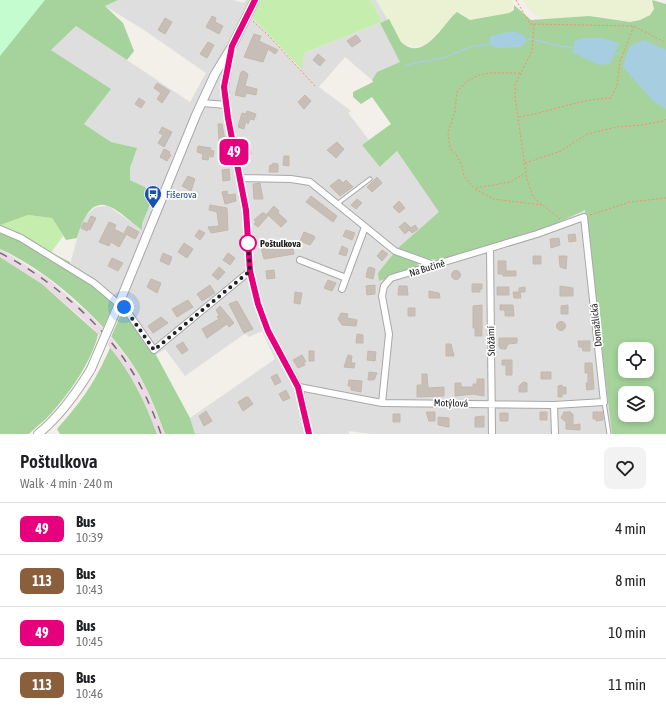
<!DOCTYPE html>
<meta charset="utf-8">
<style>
body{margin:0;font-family:"Asap Condensed",sans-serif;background:#f2f2f2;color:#202124;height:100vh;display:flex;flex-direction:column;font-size:15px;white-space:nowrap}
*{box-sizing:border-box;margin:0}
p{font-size:13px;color:#757577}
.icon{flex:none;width:22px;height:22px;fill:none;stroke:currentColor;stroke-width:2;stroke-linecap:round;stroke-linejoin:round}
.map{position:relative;height:434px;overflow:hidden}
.panel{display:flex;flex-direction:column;background:#fff;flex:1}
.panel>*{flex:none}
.badge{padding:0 8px;border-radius:6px;font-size:14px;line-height:26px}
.fabs{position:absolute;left:618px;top:342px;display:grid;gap:8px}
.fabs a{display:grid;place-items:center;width:36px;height:36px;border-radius:8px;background:#fff;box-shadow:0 2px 6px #0003;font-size:20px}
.you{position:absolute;width:20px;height:20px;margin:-10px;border:3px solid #fff;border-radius:50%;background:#1a73e8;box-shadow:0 0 0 6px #1a73e833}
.map>.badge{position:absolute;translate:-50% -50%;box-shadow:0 0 0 2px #fff}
.round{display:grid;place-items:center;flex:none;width:42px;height:42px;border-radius:8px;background:#f2f2f2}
.head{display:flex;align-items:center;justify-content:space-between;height:68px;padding:0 20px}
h1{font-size:19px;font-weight:600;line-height:30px}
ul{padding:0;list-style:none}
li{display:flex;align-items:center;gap:12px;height:52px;padding:0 20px;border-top:1px solid #e0e0e0}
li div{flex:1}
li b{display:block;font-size:15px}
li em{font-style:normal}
li .badge{min-width:44px;font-weight:700;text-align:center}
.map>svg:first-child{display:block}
</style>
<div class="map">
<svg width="666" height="434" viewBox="0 0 666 434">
<rect width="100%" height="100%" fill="#f2f0e8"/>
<path fill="#dfdede" d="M118,0H233L244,3L246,0H261L252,17L301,70L304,53L380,23L401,62L377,72L372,80L345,57L319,87L351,111L348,113L369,140L362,145L381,167L397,151L440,212L399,248L412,252L540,231L585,210L612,434H370L349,431V434H195L190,418L275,359L262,331L249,337L246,334L243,335L185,376L165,349L156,355L127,312L92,283L68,271L83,218L96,207L108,206L142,230V224L155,192L130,180V168L136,148L111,142L84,124L110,89L51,50L76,26L190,102L206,73L144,30L105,6Z
M371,0H376L389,19L382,22Z"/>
<path fill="#ebd9e6" d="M0,249L47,278L89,314L109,335L133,366L145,386L165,434H157L138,389L127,370L104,340L83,319L42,284L0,257Z"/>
<path fill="#ebf1d3" d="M376,0H512L514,8L509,13L478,19L470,20L460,13L455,14L429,43L415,47L404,44L401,42Z
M522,0H651L653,9L646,18L640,20L630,22L589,16L548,20L533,14Z"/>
<path fill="#c5edad" d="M261,0H371L382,22L304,53L302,70L252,17Z
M28,215L52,218L63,236L50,254L0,227V225Z"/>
<path fill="#a5d39b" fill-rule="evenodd" d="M0,0H118L105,6L123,23L134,51L127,60L76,26L51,50L111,89L84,124L111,142L137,148L130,168V180L155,192L142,224V230C133,224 118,209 108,206C89,199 81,225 77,238L66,240L52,218L28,215L0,225Z
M652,0L666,4V434H612L585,210L540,231L439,260L429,259L398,248L439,212L397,151L380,167L362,145L391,124L372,97L361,104L353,97V92L373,82L372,80L377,72L400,62L380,23L389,19L401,42C424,64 444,22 457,12L470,20L509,13L514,10V5L531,20L589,16L630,22L640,20L650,15L654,9ZM625,349H647V371H625ZM625,393H647V415H625Z
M0,227L70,262L68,271L92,283L126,312L156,355L190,418L195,434H165C156,410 147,386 133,365C103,320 49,271 0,249Z
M394,253L418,262L417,269L379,281L378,273Z
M0,257L42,284L98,334C93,359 70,392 54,410C47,419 37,426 29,434H0Z
M110,348C132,373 145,403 157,434H60L57,429C82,401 95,382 110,348Z"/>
<path fill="#c5fccf" d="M0,0H45L0,56Z"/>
<path fill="#a7cde1" d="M513,31L522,34L527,40L521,47L497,48L489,44L490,36Z
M584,38H603L619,43L610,64L598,65L572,52L575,40Z
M644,40L666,50V109L653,101L623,67L626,55L631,45Z"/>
<path fill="#fff" d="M114,303L123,309L95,374L87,365Z"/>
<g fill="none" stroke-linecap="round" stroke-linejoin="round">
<path stroke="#a7cde1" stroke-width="1.5" d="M527,40L532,39
M536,40L554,45L575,48
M615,53L620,54
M406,65L447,57L470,47L489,44"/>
</g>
<path fill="#c7bfb7" stroke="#c4b8a9" d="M212,16L216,18L215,22L223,26L219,34L206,27Z
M165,18L172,22L165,34L158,30Z
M254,34L261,36L259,41L278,50L275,54L268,49L263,62L244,57Z
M356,35L361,41L352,47L347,41Z
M208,42L214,45L207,58L200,54Z
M318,54L325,60L320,66L313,60Z
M244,71L248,74L245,86L257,89L256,95L246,93L245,97L235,95L241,72Z
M157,83L170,91L162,103L157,99L161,93L154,88Z
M305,95L311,101L304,109L298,102Z
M139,98L145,102L141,108L135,104Z
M247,111L256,114L254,120L250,119L248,124L246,121L244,129L238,127L242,113L246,114Z
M218,124H222L225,140L219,141Z
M162,127L172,132L164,147L158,143L163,135L159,133Z
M248,140L251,154L243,156L239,143Z
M337,142L344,149L336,158L327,150Z
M198,146L211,148L210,150L214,151L213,157L209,156L208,160L202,159L203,154L197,152Z
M164,149L170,152L169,154L171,155L167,161L160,157Z
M284,156H289V166L283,165Z
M273,163L278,164V172H269L270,165H273Z
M229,169L230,180L223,181L222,170Z
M188,176L195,179L191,191L182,186Z
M377,177L382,183L372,192L367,187Z
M339,179L343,183L346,180L353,187L340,196L330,186Z
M260,183L263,199H254L253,184Z
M227,191L228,195L235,194L236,201L225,204L222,192Z
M311,196L337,216L333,222L306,202Z
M357,199L362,203L356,209L351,205Z
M399,201L405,208L399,213L393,207Z
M210,205L227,208L228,230L211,233L208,227L219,226L217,212L209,210Z
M274,206L279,211L278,213L287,221L281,227L267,214Z
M262,213H264L268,216L258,227L254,224L256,222L254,220Z
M91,216L96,218L90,230L88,229L87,231L81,228L84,222L87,224Z
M109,222L116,225L114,229L126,235L119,247L111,242L109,246L99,242Z
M405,222L411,228L415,225L418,229L412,233L409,230L405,234L399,227Z
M128,226L139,232L135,239L124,233Z
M199,230L205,233L200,240L195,236Z
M346,230L355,233L352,240L343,236Z
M304,232L314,236L315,238L310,245L300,241Z
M575,234L576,241L569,242L568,235Z
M559,238L560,245L551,248L550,239Z
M273,242V245L289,243L290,249H293L294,254L264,259L260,244Z
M184,243L193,249L187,258L178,252Z
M342,246L348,249L346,256L339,254Z
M382,250L388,254L382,261L377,256Z
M163,253L172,257L169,265L160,261Z
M228,253L235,258L230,265L223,260Z
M533,256H541V264H533Z
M559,256H567L566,269L560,267Z
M112,258L123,263L118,271L108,266Z
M498,261H506V271H516V276H503V274H498Z
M219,267L225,272L218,280L212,275Z
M370,267L375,269L373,279L366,277L368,268Z
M274,270L275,278L267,279L266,271Z
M451.5 275a4.5 4.5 0 1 1 9 0a4.5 4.5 0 1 1-9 0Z
M151,279L161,283L157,293L147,287Z
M328,280L336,283L332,291L324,288Z
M472,284H482V289H480V292H472Z
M210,285L215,293L202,301L197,294Z
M375,285V294L367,295L366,286Z
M399,286H407L408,295H398Z
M560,286L573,288V296H560Z
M497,287H509V295H497Z
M525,287V292H520L521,298H514L513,292H519V288Z
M429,291L439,293L440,298H429Z
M295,292L302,293L300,304L294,303Z
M188,300L193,307L177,317L172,309Z
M237,301L253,329L244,333L229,304Z
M482,305V336H475V328H473V306Z
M500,305H513L514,316H505V310H500Z
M568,305V314H561V306Z
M220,306L234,323L229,327L227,324L207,338L202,329L219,319L217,317L219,315L216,310Z
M408,308H415V316H408Z
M341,313L348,314L347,318L357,320L356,326L342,325L338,319Z
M161,317L168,323L153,333L148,326Z
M556.5 326a4.5 4.5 0 1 1 9 0a4.5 4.5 0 1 1-9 0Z
M357,334L363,335V343H356Z
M499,338H517V343L508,344L506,349H501L499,347Z
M578,341H590V351H583L582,347H579Z
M183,342L188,350L182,354L176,346Z
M446,344H451L454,356H446Z
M309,351H314V361H309Z
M368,351L376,352L375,361L367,360Z
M302,355L306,362H303L305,365L298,368L293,360Z
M348,355L352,356L351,363H355L354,368L344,367Z
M502,360H512V375H506V365H502Z
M585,363H592L594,389L587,390L586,383H588V373H585Z
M369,372L377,373L374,380H368Z
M541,372H551V379H541Z
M277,374L281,382L275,385L271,377Z
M422,374H427L428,388L444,387V396L417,397V385H422Z
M477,379H484V396L473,394L455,396V383H461V387H473V384H477Z
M349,380L362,381L361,392L351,390V386H348Z
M523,382L527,383V392H519V386Z
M562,385V387H566V394H562V397H558V386Z
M286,390L290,398L283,401L279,394Z
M246,397H248L253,404L243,411L238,402Z
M206,411L212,421L204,426L199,416Z
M426,412H435V421H429Z
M540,412H547V420H540Z
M564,412H571V414H573V425L580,424V430L566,429V422L561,418Z
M593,412H603V420L596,421V419H593Z
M500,413H508V421H500Z
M393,414H400V422H393Z
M484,416V427H475V417Z
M438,417L449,418V427L438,425Z"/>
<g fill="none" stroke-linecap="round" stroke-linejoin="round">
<defs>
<path id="service" d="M337,204L370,179
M604,402L609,434"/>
<path id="minor" d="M231,51L225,87L226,105L246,210L250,271L258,304L268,331L299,387L309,434
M202,103L226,105
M240,178L291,179L310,182L395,251L434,265
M0,229L21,238L94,283L127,311L154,350L250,271
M490,249L492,434
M300,260L346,278L365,227
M342,289L346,278
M299,387L382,403L554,405L604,402L584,217L537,234L391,278L384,286L382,296L389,334L382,403
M554,405L555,434"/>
<path id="tertiary" d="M118,306L196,115L215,74L232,46L255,0
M38,434C60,416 76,394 91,369"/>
</defs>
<use href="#service" stroke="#a8a8a8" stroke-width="5"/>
<use href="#minor" stroke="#a8a8a8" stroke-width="8"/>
<use href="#tertiary" stroke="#a8a8a8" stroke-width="10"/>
<path stroke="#ff8a6c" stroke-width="1" stroke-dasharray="2 2" stroke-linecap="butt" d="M516,0L530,24L634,26L666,43
M253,21L269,36L316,87
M534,24L532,51L515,85V97L527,180L533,197L560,219
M520,73H490L479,75L467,81L457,92L455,111L448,133L450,148L457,156L462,166L464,176L475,189L493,199L542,205
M519,117C550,112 579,99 611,98L617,86L620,61L634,26
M525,163L561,151L587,134L617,127L642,125L663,121L666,119
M476,188L510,182L525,173
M590,215L630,202L666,198"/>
<use href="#service" stroke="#fff" stroke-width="3"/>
<use href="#minor" stroke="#fff" stroke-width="6"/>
<use href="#tertiary" stroke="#fff" stroke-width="8"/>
<path stroke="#6f6f6f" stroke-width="1.5" stroke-dasharray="8 8" stroke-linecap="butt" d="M0,253C47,276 102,323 130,368C143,388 153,411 161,434"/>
<defs>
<path id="tertiary-bridge" d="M91,369L118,306"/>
</defs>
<use href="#tertiary-bridge" stroke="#a8a8a8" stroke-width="10" stroke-linecap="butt"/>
<use href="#tertiary-bridge" stroke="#fff" stroke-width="8"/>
</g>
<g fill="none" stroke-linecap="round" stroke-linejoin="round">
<defs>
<path id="line" d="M255,0L232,46L224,87L228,118L246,210L250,271L258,304L268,331L298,387L309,434"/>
</defs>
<use href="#line" stroke="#fff" stroke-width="9"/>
<use href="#line" stroke="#e6007e" stroke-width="6"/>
<path stroke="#212121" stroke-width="4" stroke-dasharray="0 7.2" d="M124,307L154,350L250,271L248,241V243"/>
</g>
<defs>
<symbol id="bus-pin" viewBox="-11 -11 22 30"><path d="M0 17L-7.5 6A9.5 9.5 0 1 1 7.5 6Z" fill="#1a4fb4" stroke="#fff"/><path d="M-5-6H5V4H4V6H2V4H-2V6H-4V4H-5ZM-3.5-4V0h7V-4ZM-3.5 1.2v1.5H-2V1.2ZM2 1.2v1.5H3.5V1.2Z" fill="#fff"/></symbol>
</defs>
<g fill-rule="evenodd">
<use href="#bus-pin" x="143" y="184" width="20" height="27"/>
</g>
<circle fill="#fff" stroke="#e6007e" stroke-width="2" cx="248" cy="243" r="8"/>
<g text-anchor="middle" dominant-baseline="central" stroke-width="3.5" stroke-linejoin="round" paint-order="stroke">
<g font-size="10" fill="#164399" stroke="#fff" text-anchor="start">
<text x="166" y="194">Fišerova</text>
</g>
<g font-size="10" font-weight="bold" fill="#212121" stroke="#fff" text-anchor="start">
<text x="260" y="243">Poštulkova</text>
</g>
<g font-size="10" fill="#212121" stroke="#fff">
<text transform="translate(427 268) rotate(-17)">Na Bučině</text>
<text transform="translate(596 325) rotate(-96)">Domažlická</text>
<text transform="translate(491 341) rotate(-91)">Stožární</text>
<text transform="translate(451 403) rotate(1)">Motýlová</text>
</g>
</g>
</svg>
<div class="fabs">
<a><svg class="icon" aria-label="locate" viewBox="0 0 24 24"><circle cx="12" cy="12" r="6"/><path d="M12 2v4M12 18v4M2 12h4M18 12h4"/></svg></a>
<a><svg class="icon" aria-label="layers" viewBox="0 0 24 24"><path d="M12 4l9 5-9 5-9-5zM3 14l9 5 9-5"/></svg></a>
</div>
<div class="you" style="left:124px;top:307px"></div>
<b class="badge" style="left:234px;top:152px;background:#e6007e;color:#fff">49</b>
</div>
<section class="panel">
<div class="head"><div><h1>Poštulkova</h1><p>Walk · 4 min · 240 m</p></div><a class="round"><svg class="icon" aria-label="heart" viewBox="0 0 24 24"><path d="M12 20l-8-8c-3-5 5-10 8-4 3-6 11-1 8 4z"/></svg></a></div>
<ul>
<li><span class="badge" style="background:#e6007e;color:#fff">49</span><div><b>Bus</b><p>10:39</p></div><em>4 min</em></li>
<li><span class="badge" style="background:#8b5e3c;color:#fff">113</span><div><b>Bus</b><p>10:43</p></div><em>8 min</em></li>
<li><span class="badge" style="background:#e6007e;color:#fff">49</span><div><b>Bus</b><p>10:45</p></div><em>10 min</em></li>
<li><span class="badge" style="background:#8b5e3c;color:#fff">113</span><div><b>Bus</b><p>10:46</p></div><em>11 min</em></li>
</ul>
</section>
